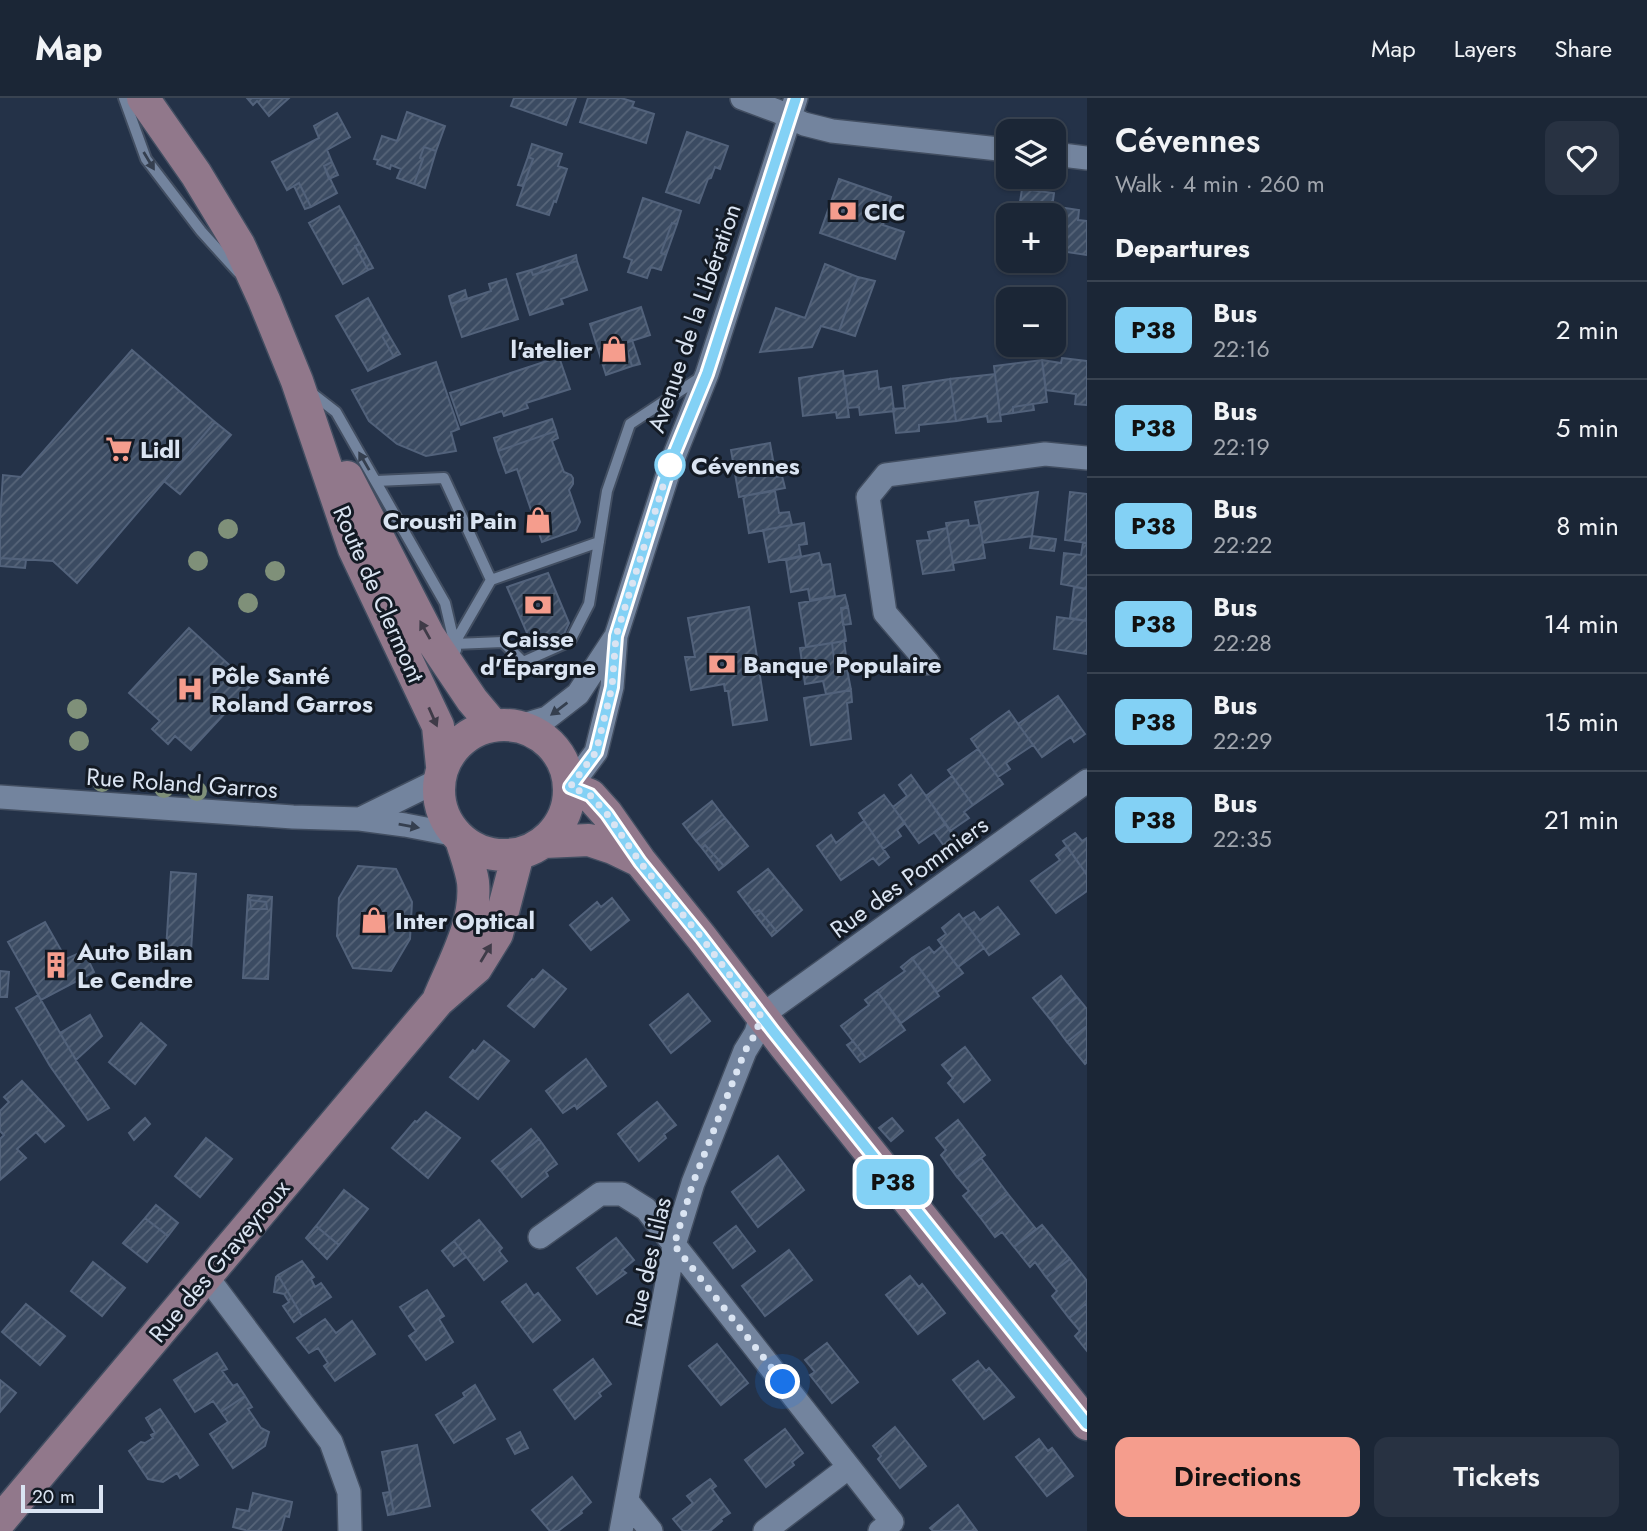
<!DOCTYPE html>
<meta charset="utf-8">
<style>
body{margin:0;font-family:Jost,sans-serif;background:#283242;color:#f1f3f6;height:100vh;display:flex;flex-direction:column;font-size:26px;white-space:nowrap}
*{box-sizing:border-box;margin:0}
p{font-size:23px;color:#a0a5ad}
.icon{flex:none;width:38px;height:38px;fill:none;stroke:currentColor;stroke-width:2;stroke-linecap:round;stroke-linejoin:round}
.map{position:relative;flex:1;overflow:hidden}
.drawer{display:flex;flex-direction:column;background:#1b2636;width:560px}
.drawer>*{flex:none}
.badge{padding:0 14px;border-radius:10px;font-size:24px;line-height:46px}
.fabs{position:absolute;left:996px;top:21px;display:grid;gap:14px}
.fabs a{display:grid;place-items:center;width:70px;height:70px;border-radius:14px;background:#1b2636;box-shadow:0 2px 5px #0004,0 0 0 2px #394351;font-size:35px}
.scale{position:absolute;left:21px;bottom:18px;width:82px;box-sizing:border-box;padding-left:7px;border:4px solid #dae4f2;border-top:0;font-size:19px;line-height:24px;white-space:nowrap;color:#dae4f2;-webkit-text-stroke:5px #131a24;paint-order:stroke}
.you{position:absolute;width:35px;height:35px;margin:-18px;border:5px solid #fff;border-radius:50%;background:#1a73e8;box-shadow:0 0 0 10px #1a73e833}
.map>.badge{position:absolute;translate:-50% -50%;box-shadow:0 0 0 4px #fff}
h2{padding:0 28px;font-size:26px;line-height:63px}
.round{display:grid;place-items:center;flex:none;width:74px;height:74px;border-radius:14px;background:#283242}
.headline{display:flex;align-items:center;justify-content:space-between;height:119px;padding:0 28px}
h1{font-size:33px;font-weight:600;line-height:52px}
.button{display:flex;gap:14px;margin-top:auto;padding:14px 28px}
.button a{flex:1;height:80px;border-radius:14px;background:#f59d8d;color:#111;font-size:28px;font-weight:600;line-height:80px;text-align:center}
.button a+a{background:#283242;color:#f1f3f6}
ul{padding:0;list-style:none}
li{display:flex;align-items:center;gap:21px;height:98px;padding:0 28px;border-top:2px solid #394351}
li div{flex:1}
li b{display:block;font-size:26px}
li em{font-style:normal}
li .badge{min-width:77px;font-weight:700;text-align:center}
header{display:flex;align-items:center;gap:42px;box-sizing:border-box;height:98px;padding:0 35px;background:#1b2636;border-bottom:2px solid #394351}
header strong{font-size:33px}
nav{display:flex;gap:38px;margin-inline-start:auto;font-size:24px}
main{display:flex;flex:1;min-height:0}
.map>svg:first-child{display:block}
</style>
<header>
<strong>Map</strong>
<nav><a>Map</a><a>Layers</a><a>Share</a></nav>
</header>
<main>
<div class="map">
<svg width="1087" height="1433" viewBox="0 0 1087 1433">
<defs>
<pattern id="building-hatch" width="6" height="6" patternUnits="userSpaceOnUse" patternTransform="scale(1.75)"><rect width="6" height="6" fill="#3b4b62"/><path d="M-1 1l2-2M0 6l6-6M5 7l2-2" fill="none" stroke="#576579"/></pattern>
</defs>
<rect width="100%" height="100%" fill="#243248"/>
<path fill="url(#building-hatch)" stroke="#52627b" stroke-width="2" d="M247,0H289L269,18L257,3L253,7Z
M514,0H576L566,27L511,8Z
M588,0H621L634,4L632,9L654,16L646,45L580,24Z
M407,14L445,28L436,53L424,49L420,60L423,61L414,86L397,80L401,71L391,67L390,71L377,66L378,62L374,61L382,38L397,43Z
M337,15L350,39L327,52L332,64L324,68L337,95L311,109L299,85L287,92L272,64L319,40L314,28Z
M687,34L728,48L720,71L715,69L711,80L708,81L699,105L666,94Z
M532,46L562,56L558,68L567,71L556,104L554,103L549,117L517,107L533,61L528,59Z
M424,49L436,53L425,90L414,86L423,61L420,60Z
M528,59L533,61L523,88L518,87Z
M332,64L338,77L329,81L324,68Z
M839,81L891,99L883,127L904,134L895,161L820,135Z
M299,85L311,109L305,111L294,88Z
M1022,91L1054,95L1051,117H1018Z
M643,100L681,113L677,126L672,125L661,155L666,157L661,172L651,169L647,180L628,174L632,162L624,159Z
M339,108L360,146L355,148L368,172L343,186L309,125Z
M1052,108L1079,112L1078,122L1087,123V157L1060,153L1063,135L1054,134V117H1051Z
M672,125L677,126L666,157L661,155Z
M360,146L373,170L368,172L355,148Z
M576,157L577,163L533,177L531,172Z
M577,163L587,192L561,201L563,206L530,217L517,176L531,172L533,177Z
M825,166L858,179L839,233L821,228L812,249L760,254L776,210L805,220Z
M858,179L875,183L855,238L839,233Z
M506,181L518,221L462,239L451,206L491,193L489,186Z
M465,192L467,200L451,206L449,198Z
M368,200L387,234L382,238L394,259L368,273L336,218Z
M641,209L650,237L625,245L632,268L606,277L590,226Z
M387,234L400,256L394,259L382,238Z
M632,242L640,266L632,268L625,245Z
M132,252L215,324L77,485L53,463L0,460V421L3,377L21,379Z
M559,259L570,291L526,305L528,310L504,318L502,313L461,327L450,295Z
M1062,260L1087,263V307L1075,306L1076,296L1046,292L1042,262L1061,265Z
M1042,262L1047,304L1013,309V315L1000,317L994,268Z
M436,264L459,331L451,334L456,353L426,358L397,346L369,323L352,292Z
M843,273L849,319L837,320L836,314L803,318L799,280Z
M877,273L879,291L891,289L894,313L860,317L859,309L848,310L844,278Z
M995,276L1001,323L988,324L987,318L956,323L950,281Z
M950,281L956,323L919,327V333L896,335L893,311L905,310L903,288Z
M1033,306L1034,312L1013,315V309Z
M552,321L556,333L498,353L494,340Z
M215,324L231,337L180,396L164,383Z
M556,333L558,340L552,343L564,374L571,377L573,380V386L569,392L580,424L576,432L542,444L517,371L506,375L498,353Z
M770,345L776,379L782,378L785,390L739,399L731,352Z
M775,393L779,415L789,414L792,427L749,435L743,398Z
M1038,394L1032,438L983,445L975,404Z
M1070,394L1087,396V445L1065,442Z
M968,422L969,428L980,427L985,460L953,465L946,425Z
M804,425L807,446L799,447L801,458L769,464L763,432Z
M947,430L954,472L923,476L917,443L930,442L928,434Z
M1032,438L1056,441L1054,453L1030,450Z
M1083,445H1087V491L1061,486L1064,455L1081,457Z
M819,455L822,467L830,466L835,498L810,502L808,491L791,494L786,462Z
M0,460L26,462L25,470L0,468Z
M548,475L569,525L564,536L542,546L530,542L507,489Z
M1074,489L1087,491V523L1070,520Z
M845,497L848,509L841,510L846,543L806,549L799,505Z
M749,509L767,622L733,627L728,593H725L724,586L691,592L685,559H695L688,520Z
M848,509L851,526L843,527L841,510Z
M1057,519L1087,523V556L1054,551Z
M189,530L251,587L191,652L175,638L168,646L152,631L160,623L129,595Z
M844,543L847,566L835,568L832,545Z
M832,545L835,568L846,566L851,592L826,596L823,583L805,586L800,550Z
M851,592L852,604L847,605L851,641L811,647L804,600Z
M1058,598L1085,636L1074,644L1071,639L1042,659L1018,626Z
M1009,613L1033,647L1006,665L1010,671L998,679L971,641Z
M978,651L1003,686L973,707L948,672Z
M911,677L946,726L919,745L893,709L907,698L899,687Z
M952,678L973,707L964,714L969,720L950,733L926,698Z
M884,697L905,725L897,732L901,738L883,751L859,715Z
M712,703L725,720L696,743L683,726Z
M725,720L748,748L724,768L705,747L702,750L696,743Z
M864,723L889,759L879,767L873,760L841,782L817,748L831,737L836,745Z
M946,726L961,747L949,755L934,734Z
M1075,735L1082,743L1087,740V777L1063,743Z
M705,747L724,768L719,772L702,750Z
M1067,748L1087,777V793L1056,815L1031,783L1060,762L1056,757Z
M358,768L396,771L412,804L410,841L391,873L353,870L337,838L339,800Z
M768,771L802,812L777,834L759,812L754,815L738,794Z
M171,774L196,776L191,853L166,852Z
M248,797L272,799L268,881L243,880Z
M612,800L629,822L591,852L570,827L597,804L601,809Z
M250,802L266,804L267,811H251Z
M998,809L1019,836L989,857L963,821L974,814L980,822Z
M759,812L777,834L772,838L754,815Z
M959,816L984,850L958,869L938,842L946,836L942,830Z
M45,824L66,861L84,853L94,874L41,902L8,844Z
M942,848L963,875L937,894L912,860L929,849L934,855Z
M912,860L939,898L901,925L877,893L905,873L901,869Z
M543,872L566,891L534,929L508,908L532,881L534,882Z
M0,873L9,874L7,899H0Z
M1061,878L1077,899L1050,921L1033,900Z
M877,893L905,932L866,960L841,928L869,907L865,902Z
M688,896L710,923L671,955L650,927Z
M38,897L77,964L109,1010L88,1022L50,968L16,910Z
M1077,899L1087,911V928L1067,944L1050,921Z
M90,917L102,938L76,962L60,935Z
M141,925L166,947L135,986L109,964Z
M1087,928V964L1085,966L1067,944Z
M484,943L509,963L478,1001L450,979L473,952L475,954Z
M853,943L866,960L860,964L847,947Z
M965,949L990,982L964,1004L948,985L953,980L942,967Z
M586,961L606,988L577,1011L575,1007L563,1015L546,993Z
M22,983L64,1028L45,1044L36,1034L17,1051L26,1060L0,1082V1041L4,1037L0,1033V1013L9,1004L4,999Z
M657,1004L676,1027L664,1036L666,1040L639,1063L618,1036Z
M426,1014L460,1040L428,1080L392,1050L415,1023L417,1024Z
M145,1020L150,1026L134,1042L129,1035Z
M892,1020L903,1033L891,1043L879,1030Z
M958,1022L985,1057L957,1079L941,1057L946,1052L936,1040Z
M531,1031L539,1041L500,1072L492,1063Z
M206,1040L232,1061L200,1099L175,1078Z
M539,1041L557,1066L546,1074L548,1078L522,1099L500,1072Z
M778,1058L804,1092L758,1129L732,1094Z
M981,1060L1008,1096L980,1119L963,1098L969,1093L957,1079Z
M344,1092L368,1111L339,1147L316,1128Z
M1008,1096L1036,1131L1014,1149L1002,1134L995,1139L980,1119Z
M156,1107L178,1125L168,1138L145,1120Z
M145,1120L168,1138L147,1164L123,1145Z
M479,1122L502,1150L499,1153L507,1163L484,1182L454,1143Z
M1042,1127L1070,1161L1046,1179L1035,1164L1030,1169L1014,1149Z
M316,1128L339,1147L327,1161L306,1140Z
M736,1128L755,1153L733,1170L714,1145Z
M616,1140L634,1162L622,1172L626,1175L597,1196L577,1170Z
M454,1143L466,1159L454,1168L442,1153Z
M789,1152L812,1182L765,1218L742,1188Z
M1070,1161L1087,1183V1205L1069,1220L1052,1198L1057,1193L1046,1179Z
M302,1163L314,1179L311,1181L315,1189L321,1185L331,1199L302,1218L278,1177Z
M93,1164L125,1190L102,1218L71,1193Z
M278,1177L302,1218L294,1224L283,1208L289,1204L284,1196L274,1194L276,1179Z
M910,1178L919,1189L922,1186L945,1215L918,1236L886,1197Z
M526,1186L534,1198L538,1195L560,1222L533,1244L502,1204Z
M427,1192L444,1218L439,1221L453,1244L426,1262L409,1238L416,1233L400,1209Z
M1087,1205V1253L1075,1238L1080,1233L1069,1220Z
M26,1206L65,1238L40,1267L2,1234Z
M325,1221L336,1235L352,1223L375,1256L335,1283L324,1268L328,1265L318,1250L309,1255L297,1240Z
M827,1245L858,1284L832,1305L810,1277L815,1274L805,1262Z
M717,1246L748,1285L721,1307L689,1268Z
M217,1255L227,1271L222,1273L233,1288L237,1286L245,1298L221,1314L213,1303L195,1314L174,1282Z
M593,1261L611,1286L599,1295L601,1298L575,1321L554,1292Z
M978,1263L986,1273L989,1270L1014,1299L984,1321L953,1282Z
M0,1282L16,1295L0,1314Z
M475,1287L495,1321L454,1345L436,1317L465,1299L463,1295Z
M245,1298L252,1309L248,1311L261,1330L269,1334L265,1348L233,1370L210,1336L228,1324L221,1314Z
M160,1311L198,1367L180,1380L177,1375L163,1384L148,1381L129,1353L141,1344L145,1345L153,1340L151,1337L155,1335L146,1320Z
M895,1329L926,1368L900,1390L878,1361L881,1358L873,1348Z
M785,1331L803,1355L792,1364L794,1367L766,1389L745,1362Z
M520,1334L528,1350L515,1356L507,1341Z
M1039,1341L1048,1353L1052,1350L1073,1378L1047,1398L1016,1359Z
M417,1347L430,1408L394,1416L382,1354Z
M572,1379L591,1404L581,1413L582,1415L558,1433H550L532,1412Z
M710,1381L716,1388L712,1391L730,1415L721,1421L722,1423L710,1433H683L673,1421L693,1405L687,1398Z
M390,1394L394,1416L388,1417L383,1395Z
M253,1395L292,1404L289,1419L285,1418L281,1433H245V1432L233,1429L237,1411L249,1413Z
M958,1407L977,1433H933L930,1430Z"/>
<g fill="none" stroke-linecap="round" stroke-linejoin="round">
<defs>
<path id="service" d="M124,0L146,61L201,133L238,174
M309,293L336,314L445,505L456,552
M376,383L444,380L491,482L454,546
M491,482L599,444
M454,546L503,544L523,564L570,543L589,506L607,393L630,326L701,279"/>
<path id="minor" d="M742,0L777,13L804,26L832,33L1008,52
M1054,56L1087,60
M928,565L885,515L868,399L886,377L1045,356L1087,360
M520,628L547,620L578,596L614,541
M570,689L596,654L612,589L616,538L671,366L707,276L796,0
M0,699L293,719L360,721L405,727L457,737
M360,721L439,682
M540,1139L600,1096H622L646,1111L849,1369
M207,1179L331,1344L349,1394L350,1433
M627,1403L651,1433
M621,1433L674,1147L693,1085L745,953L756,935L761,918L1087,683
M765,1433L849,1369L892,1424L880,1433"/>
<path id="secondary" d="M143,0L196,76L239,147L264,202L297,283L354,451L438,628L442,668
M347,379L429,538L472,602L493,627
M439 692a65 65 0 1 1 130 0a65 65 0 1 1-130 0Z
M570,689L590,697L607,716L640,763L701,839L785,948L1087,1326
M544,744L589,742L613,750L640,763
M439,900C454,864 477,824 473,784C471,770 465,755 461,741
M0,1423L438,903L476,870L497,836L518,756"/>
</defs>
<use href="#service" stroke="#424e61" stroke-width="14"/>
<use href="#minor" stroke="#424e61" stroke-width="26"/>
<use href="#secondary" stroke="#424e61" stroke-width="35"/>
<use href="#service" stroke="#73849e" stroke-width="10"/>
<use href="#minor" stroke="#73849e" stroke-width="23"/>
<use href="#secondary" stroke="#91788b" stroke-width="32"/>
</g>
<g fill="#7f9079">
<circle cx="228" cy="431" r="10"/>
<circle cx="198" cy="463" r="10"/>
<circle cx="275" cy="473" r="10"/>
<circle cx="248" cy="505" r="10"/>
<circle cx="77" cy="611" r="10"/>
<circle cx="79" cy="643" r="10"/>
<circle cx="102" cy="684" r="10"/>
<circle cx="164" cy="690" r="10"/>
<circle cx="197" cy="693" r="10"/>
</g>
<defs><path id="oneway-solid" d="M-6-.8H1V-3.2L6.5 0L1 3.2V.8H-6Z" transform="scale(1.75)"/></defs>
<g fill="#353f4f">
<use href="#oneway-solid" transform="translate(149 63) rotate(59)"/>
<use href="#oneway-solid" transform="translate(364 363) rotate(-120)"/>
<use href="#oneway-solid" transform="translate(559 611) rotate(143)"/>
<use href="#oneway-solid" transform="translate(409 728) rotate(10)"/>
</g>
<g fill="#3f3b48">
<use href="#oneway-solid" transform="translate(425 532) rotate(-119)"/>
<use href="#oneway-solid" transform="translate(433 619) rotate(66)"/>
<use href="#oneway-solid" transform="translate(486 855) rotate(-59)"/>
</g>
<g fill="none" stroke-linecap="round" stroke-linejoin="round">
<defs>
<path id="line" d="M796,0L707,276L670,366L616,538L612,589L596,654L570,689L590,697L607,716L640,764L701,839L773,933L1087,1326"/>
</defs>
<use href="#line" stroke="#fff" stroke-width="16"/>
<use href="#line" stroke="#83d1f5" stroke-width="10"/>
<path stroke="#dae4f2" stroke-width="7" stroke-dasharray="0 12.6" d="M670,367V366L616,538L612,589L596,654L570,689L590,697L607,716L640,764L701,839L761,918L756,935L745,953L693,1085L674,1147L783,1284"/>
</g>
<defs>
<symbol id="bank-bare" viewBox="-9 -9 18 18"><path d="M-6-4H6V4H-6ZM0-2.3a2.3 2.3 0 1 0 0 4.6a2.3 2.3 0 1 0 0-4.6Z" fill="#f59d8d" stroke="#131a24" stroke-width="2.5" paint-order="stroke"/></symbol>
<symbol id="shop-bare" viewBox="-9 -9 18 18"><path d="M-5-2.5h2.3a2.7 3.5 0 0 1 5.4 0H5L5.5 6h-11ZM-1.5-2.5h3a1.5 2.3 0 0 0-3 0Z" fill="#f59d8d" stroke="#131a24" stroke-width="2.5" paint-order="stroke"/></symbol>
<symbol id="supermarket-bare" viewBox="-9 -9 18 18"><path d="M-6-5.5h2.5l.6 2H6L4.5 2H-2.5L-4.4-4H-6ZM-1.5 3.2a1.3 1.3 0 1 0 .1 0ZM3 3.2a1.3 1.3 0 1 0 .1 0Z" fill="#f59d8d" stroke="#131a24" stroke-width="2.5" paint-order="stroke"/></symbol>
<symbol id="hospital-bare" viewBox="-9 -9 18 18"><path d="M-5-5h3v3.5h4V-5h3V5h-3V1.5h-4V5h-3Z" fill="#f59d8d" stroke="#131a24" stroke-width="2.5" paint-order="stroke"/></symbol>
<symbol id="building-bare" viewBox="-9 -9 18 18"><path d="M-4-6H4V6H1V3H-1V6H-4ZM-2.5-4.3h1.7v1.8h-1.7ZM.8-4.3h1.7v1.8H.8ZM-2.5-1h1.7V.8h-1.7ZM.8-1h1.7V.8H.8Z" fill="#f59d8d" stroke="#131a24" stroke-width="2.5" paint-order="stroke"/></symbol>
</defs>
<g fill-rule="evenodd">
<use href="#bank-bare" x="824" y="94" width="38" height="38"/>
<use href="#shop-bare" x="595" y="232" width="38" height="38"/>
<use href="#supermarket-bare" x="100" y="332" width="38" height="38"/>
<use href="#shop-bare" x="519" y="403" width="38" height="38"/>
<use href="#bank-bare" x="519" y="488" width="38" height="38"/>
<use href="#bank-bare" x="703" y="547" width="38" height="38"/>
<use href="#hospital-bare" x="171" y="572" width="38" height="38"/>
<use href="#shop-bare" x="355" y="803" width="38" height="38"/>
<use href="#building-bare" x="37" y="848" width="38" height="38"/>
</g>
<circle fill="#fff" stroke="#83d1f5" stroke-width="3.5" cx="670" cy="367" r="14"/>
<g text-anchor="middle" dominant-baseline="central" stroke-width="6" stroke-linejoin="round" paint-order="stroke">
<g font-size="24" font-weight="bold" fill="#dae4f2" stroke="#131a24" text-anchor="start">
<text x="864" y="113">CIC</text>
<text x="593" y="251" text-anchor="end">l'atelier</text>
<text x="140" y="351">Lidl</text>
<text x="517" y="422" text-anchor="end">Crousti Pain</text>
<text x="538" y="540" text-anchor="middle">Caisse<tspan x="538" dy="28">d'Épargne</tspan></text>
<text x="743" y="566">Banque Populaire</text>
<text x="211" y="577">Pôle Santé<tspan x="211" dy="28">Roland Garros</tspan></text>
<text x="395" y="822">Inter Optical</text>
<text x="77" y="853">Auto Bilan<tspan x="77" dy="28">Le Cendre</tspan></text>
</g>
<g font-size="24" fill="#dae4f2" stroke="#131a24">
<text transform="translate(694 220) rotate(-71)">Avenue de la Libération</text>
<text transform="translate(379 496) rotate(66)">Route de Clermont</text>
<text transform="translate(182 685) rotate(4)">Rue Roland Garros</text>
<text transform="translate(909 779) rotate(-36)">Rue des Pommiers</text>
<text transform="translate(219 1163) rotate(-50)">Rue des Graveyroux</text>
<text transform="translate(648 1164) rotate(-77)">Rue des Lilas</text>
</g>
<g font-size="24" font-weight="bold" fill="#dae4f2" stroke="#131a24" text-anchor="start">
<text x="691" y="367">Cévennes</text>
</g>
</g>
</svg>
<div class="fabs">
<a><svg class="icon" aria-label="layers" viewBox="0 0 24 24"><path d="M12 4l9 5-9 5-9-5zM3 14l9 5 9-5"/></svg></a>
<a>+</a>
<a>−</a>
</div>
<div class="scale">20 m</div>
<div class="you" style="left:783px;top:1284px"></div>
<b class="badge" style="left:893px;top:1084px;background:#83d1f5;color:#111">P38</b>
</div>
<section class="drawer">
<div class="headline"><div><h1>Cévennes</h1><p>Walk · 4 min · 260 m</p></div><a class="round"><svg class="icon" aria-label="heart" viewBox="0 0 24 24"><path d="M12 20l-8-8c-3-5 5-10 8-4 3-6 11-1 8 4z"/></svg></a></div>
<h2>Departures</h2>
<ul>
<li><span class="badge" style="background:#83d1f5;color:#111">P38</span><div><b>Bus</b><p>22:16</p></div><em>2 min</em></li>
<li><span class="badge" style="background:#83d1f5;color:#111">P38</span><div><b>Bus</b><p>22:19</p></div><em>5 min</em></li>
<li><span class="badge" style="background:#83d1f5;color:#111">P38</span><div><b>Bus</b><p>22:22</p></div><em>8 min</em></li>
<li><span class="badge" style="background:#83d1f5;color:#111">P38</span><div><b>Bus</b><p>22:28</p></div><em>14 min</em></li>
<li><span class="badge" style="background:#83d1f5;color:#111">P38</span><div><b>Bus</b><p>22:29</p></div><em>15 min</em></li>
<li><span class="badge" style="background:#83d1f5;color:#111">P38</span><div><b>Bus</b><p>22:35</p></div><em>21 min</em></li>
</ul>
<div class="button"><a>Directions</a><a>Tickets</a></div>
</section>
</main>
